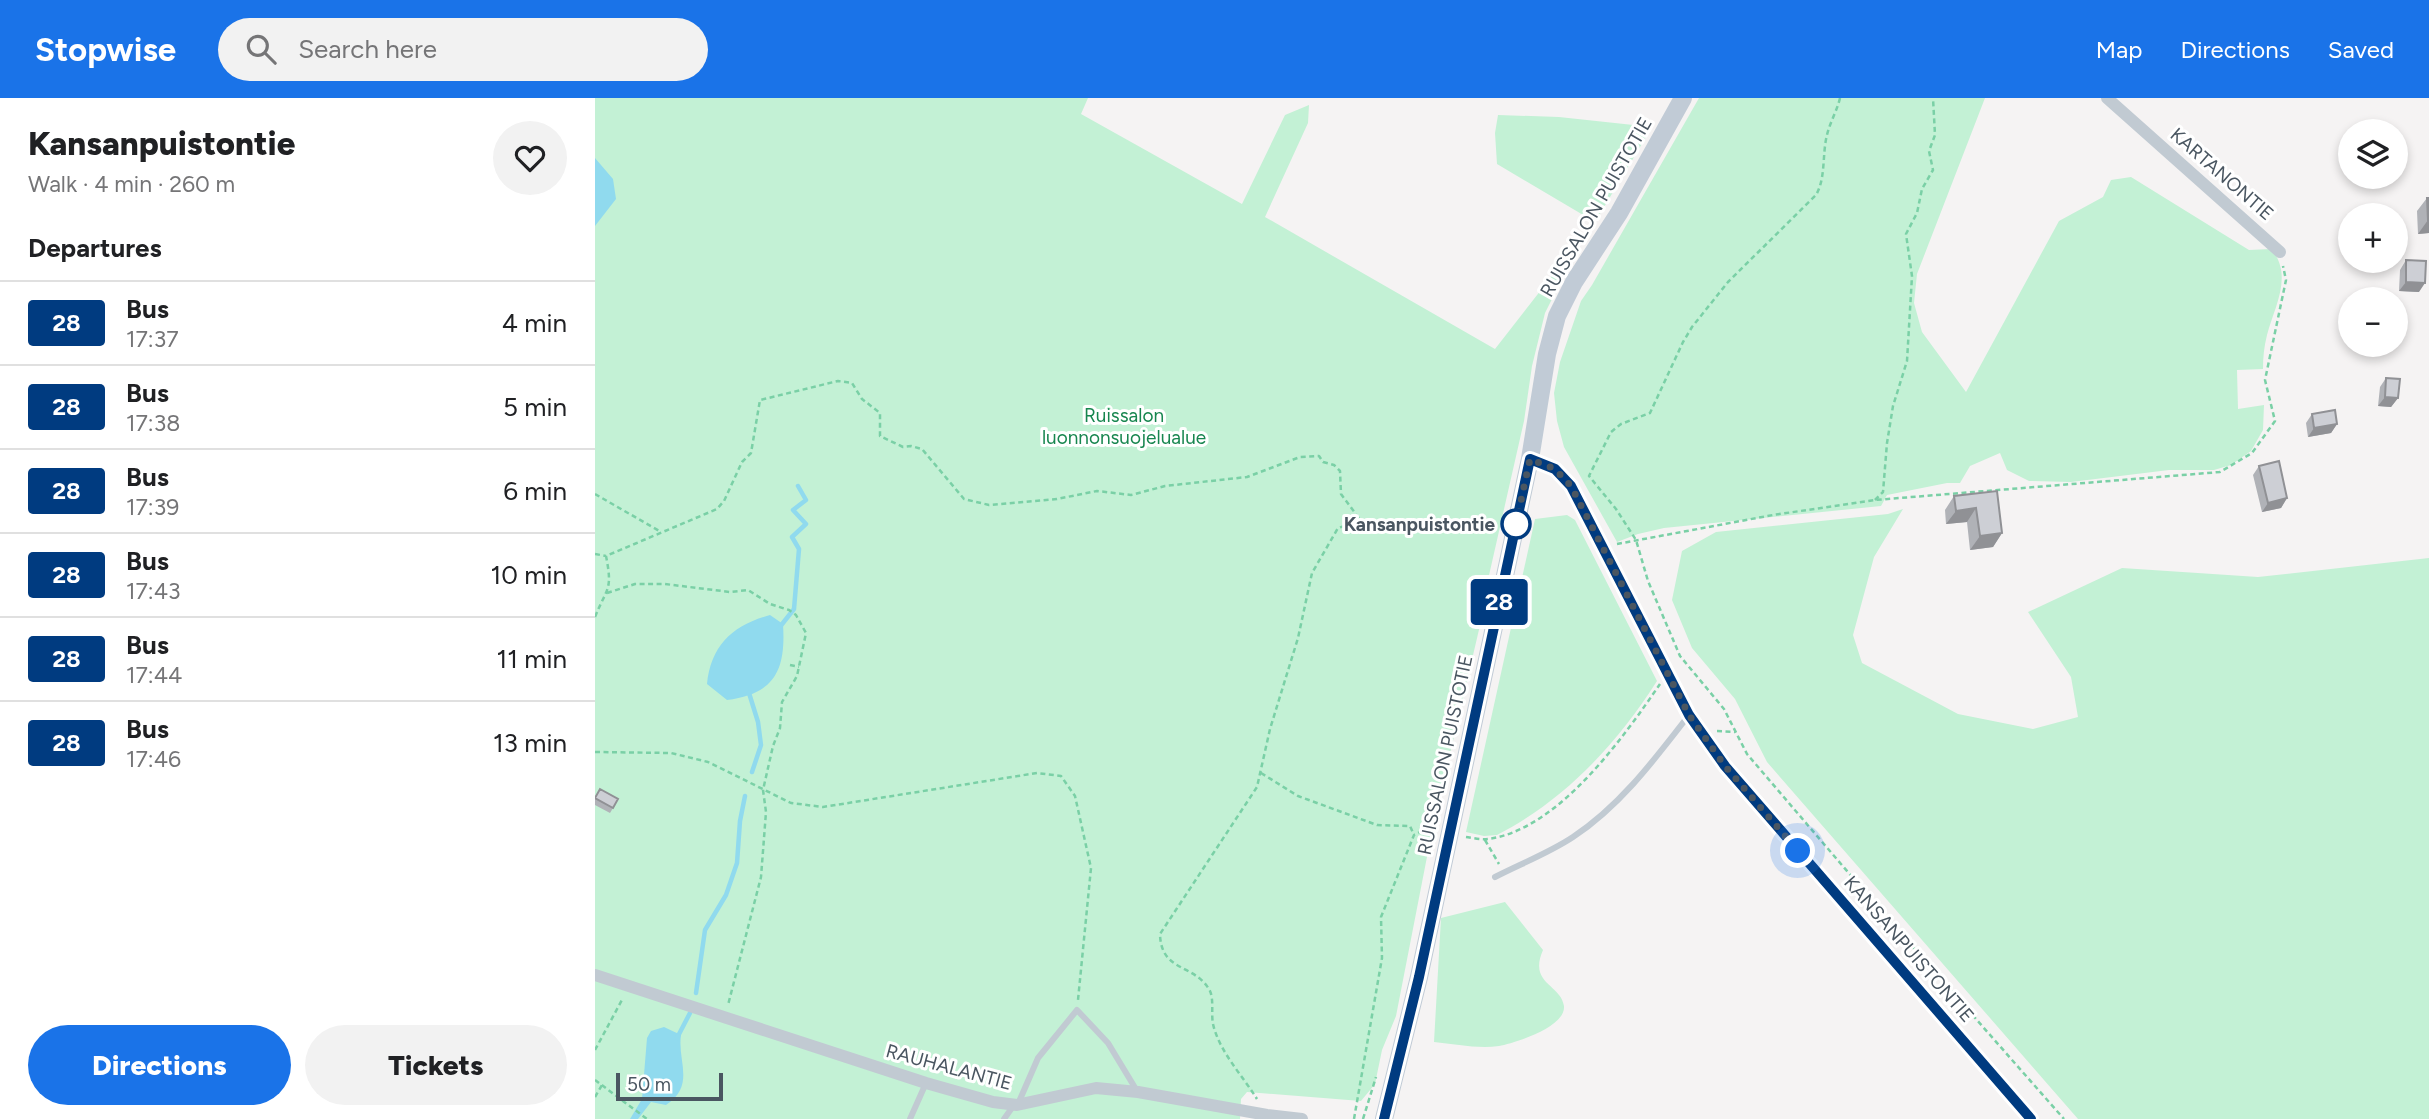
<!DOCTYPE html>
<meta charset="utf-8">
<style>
body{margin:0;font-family:Figtree,sans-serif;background:#f2f2f2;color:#202124;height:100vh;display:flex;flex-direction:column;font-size:26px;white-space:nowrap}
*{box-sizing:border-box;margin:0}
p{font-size:23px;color:#757577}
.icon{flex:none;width:38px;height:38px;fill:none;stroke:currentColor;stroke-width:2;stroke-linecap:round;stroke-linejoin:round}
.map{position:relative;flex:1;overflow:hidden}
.sheet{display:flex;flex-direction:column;background:#fff;width:595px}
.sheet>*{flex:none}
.badge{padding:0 14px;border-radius:5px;font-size:24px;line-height:46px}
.tools{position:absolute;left:1743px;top:21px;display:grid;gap:14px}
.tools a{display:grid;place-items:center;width:70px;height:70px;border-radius:50%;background:#fff;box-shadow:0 4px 10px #0003;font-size:35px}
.scale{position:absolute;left:21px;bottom:18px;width:107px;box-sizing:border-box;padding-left:7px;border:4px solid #4a5661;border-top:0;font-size:19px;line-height:24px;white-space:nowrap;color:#4a5661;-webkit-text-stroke:5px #fff;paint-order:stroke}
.you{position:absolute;width:35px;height:35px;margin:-18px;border:5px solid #fff;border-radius:50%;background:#1a73e8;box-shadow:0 0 0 10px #1a73e833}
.map>.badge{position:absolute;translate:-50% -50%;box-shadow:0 0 0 4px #fff}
h2{padding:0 28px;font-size:26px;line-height:63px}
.round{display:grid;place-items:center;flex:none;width:74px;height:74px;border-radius:37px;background:#f2f2f2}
.overview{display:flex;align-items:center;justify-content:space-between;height:119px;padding:0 28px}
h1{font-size:33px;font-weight:800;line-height:52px}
.primary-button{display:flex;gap:14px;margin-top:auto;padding:14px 28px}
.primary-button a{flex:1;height:80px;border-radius:42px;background:#1a73e8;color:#fff;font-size:28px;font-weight:800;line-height:80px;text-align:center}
.primary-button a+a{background:#f2f2f2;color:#202124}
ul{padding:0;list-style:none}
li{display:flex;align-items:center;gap:21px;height:84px;padding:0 28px;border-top:2px solid #e0e0e0}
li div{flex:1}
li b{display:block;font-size:26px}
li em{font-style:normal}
li .badge{min-width:77px;font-weight:700;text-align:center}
header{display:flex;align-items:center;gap:42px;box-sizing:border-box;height:98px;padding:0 35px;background:#1a73e8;color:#fff}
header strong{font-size:33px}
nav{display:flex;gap:38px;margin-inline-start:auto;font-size:24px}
.search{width:490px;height:63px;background:#f2f2f2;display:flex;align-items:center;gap:18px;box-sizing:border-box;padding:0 24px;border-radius:38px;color:#757577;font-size:26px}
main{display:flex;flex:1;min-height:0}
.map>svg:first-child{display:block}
</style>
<header>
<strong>Stopwise</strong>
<div class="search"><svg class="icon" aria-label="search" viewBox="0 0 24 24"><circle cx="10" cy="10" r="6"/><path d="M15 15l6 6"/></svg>Search here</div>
<nav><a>Map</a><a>Directions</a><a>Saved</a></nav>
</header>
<main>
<section class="sheet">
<div class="overview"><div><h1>Kansanpuistontie</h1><p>Walk · 4 min · 260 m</p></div><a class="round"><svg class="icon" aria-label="heart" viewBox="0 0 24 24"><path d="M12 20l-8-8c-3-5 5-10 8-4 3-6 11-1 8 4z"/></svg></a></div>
<h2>Departures</h2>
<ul>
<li><span class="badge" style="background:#003b80;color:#fff">28</span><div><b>Bus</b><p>17:37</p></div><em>4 min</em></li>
<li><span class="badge" style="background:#003b80;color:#fff">28</span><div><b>Bus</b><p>17:38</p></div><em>5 min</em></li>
<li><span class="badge" style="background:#003b80;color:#fff">28</span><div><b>Bus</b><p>17:39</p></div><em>6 min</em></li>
<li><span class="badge" style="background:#003b80;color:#fff">28</span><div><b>Bus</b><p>17:43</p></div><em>10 min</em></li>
<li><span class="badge" style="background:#003b80;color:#fff">28</span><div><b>Bus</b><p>17:44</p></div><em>11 min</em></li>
<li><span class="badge" style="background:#003b80;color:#fff">28</span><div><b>Bus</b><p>17:46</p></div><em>13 min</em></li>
</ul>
<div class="primary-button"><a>Directions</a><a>Tickets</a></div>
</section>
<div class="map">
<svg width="1834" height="1021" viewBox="0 0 1834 1021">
<rect width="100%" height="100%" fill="#f5f3f3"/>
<path fill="#c3f1d5" d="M0,0H493L486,16L647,106L690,17L714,7L713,25L670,119L900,251L971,160L978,159L950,215L937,268L929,323L890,495V506L838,728L801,918L787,952L780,986L766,1003L652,994L646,1001L645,1021H0Z
M1104,0H1390L1322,176L1319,205L1327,234L1371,294L1464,123L1508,99L1516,82L1536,79L1654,152L1676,151C1699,177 1679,210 1672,237C1669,249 1668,259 1668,271L1642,272L1643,311L1669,307L1668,332L1656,353L1636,367L1619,372H1574L1476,384L1434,383L1412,372L1405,355L1375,368L1365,385H1352L1292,397L1286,408L1069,430L1043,436L1022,444L969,349L962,323L959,295L965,264L986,203L997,187Z
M903,17L964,19L1057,29L1000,124L902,66L900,35Z
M1308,411L1279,459L1258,537L1267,565L1363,616L1438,631L1483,619L1476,579L1433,514L1527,470L1663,479L1834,460V1021H1483L1172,664L1140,601L1097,550L1077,502L1087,453L1121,434L1293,416Z
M972,417L980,422L1062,583C1021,647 970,702 902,737L889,738L871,734L940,421Z
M910,804L948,852C933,886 966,886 969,908C971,929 920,945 904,948C883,951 860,946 839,944L846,820Z"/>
<path fill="#90daee" d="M0,60L18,81L21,101L0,128Z
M175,517L188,526C191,572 180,596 132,602L112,586C116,547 138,527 175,517Z
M69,929L86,937C82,963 101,987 71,1007L56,1004L43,1021H35L47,1001L52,940L56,933Z"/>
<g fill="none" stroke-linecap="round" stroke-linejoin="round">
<path stroke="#90daee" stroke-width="4.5" d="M184,530L199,511L204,451L197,439L211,426L198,412L211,402L203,388
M154,595L163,624L166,647L157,674
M101,895L110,832L131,797L142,765L145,723L150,698
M82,940L95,915"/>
<path stroke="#7ad0a6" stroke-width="2.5" stroke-dasharray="5 3.5" stroke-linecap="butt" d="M1245,0C1242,13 1235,24 1232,37C1227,56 1231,80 1221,97L1133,184L1097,229L1088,244L1055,315L1026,326L1016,334L994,378L1021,411L1041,442L1053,483L1085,558L1129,611L1152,656L1293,821L1469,1021
M0,396L66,434
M1280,402L1288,394L1292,345L1298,308L1312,263L1317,178L1311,136L1322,115L1327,91L1338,72L1334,53L1340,37L1338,0
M1022,446L1178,417L1280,402L1625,374L1657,355L1680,323L1670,282L1691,182L1688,168
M0,456L11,458
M12,495L40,486H70L135,494L153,492L175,506L194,512L201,517L211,535L202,578L187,604L185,630L178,648L168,692L171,714L166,779L133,907
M0,519C12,489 18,493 11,458L122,411L129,403L147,364L156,355L165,302L243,283L257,285L267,301L285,315V338L308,349L316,348L327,351L369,401L394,407L462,401L502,393L536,397L570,388L652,379L705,359L724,358L728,364L739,367L745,373L746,396L766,423L743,430L717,475L703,540L675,631L662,689L565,836C566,875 600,865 615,893C619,902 616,916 618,926C624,953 647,977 662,1001
M195,567L204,569
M1122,633L1140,634
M0,654L76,655L113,664L196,705L228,709L442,675L466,678L480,698L496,770L483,902
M666,675L703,698L782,727L815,728L819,737
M871,739C878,740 886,742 893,741C963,732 1028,640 1065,586
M890,742L904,766
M0,952L28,900
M0,982L52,1021
M0,999L7,987
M759,1021L787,860L786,819L819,737L827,733L841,734
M768,1021L781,979"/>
<path stroke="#c1cad2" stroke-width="6" d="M900,779C925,766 954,755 978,739C1025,708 1060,661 1094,617
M423,1006L443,960L482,912L513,945L542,993
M315,1021L331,985
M409,1021L419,1007"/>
<path stroke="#c1cad2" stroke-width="12" d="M1512,0L1685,154
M935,361L959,371L976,388L1094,617L1130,668L1436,1021
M0,877L331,985L398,1004L422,1007L501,990L543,994L672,1017L707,1021"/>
<path stroke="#c1cbd6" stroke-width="18" d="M789,1021L824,879L935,361L952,256L962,218L979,184L1024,115L1088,0"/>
</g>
<path fill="#b0b2b7" d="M1832,100L1834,135L1823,136L1822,113Z
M1811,162L1824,194L1804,193L1805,172Z
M1791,280L1803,300L1796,309L1783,308L1785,289Z
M1717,316L1742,326L1736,335L1713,339L1711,325Z
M1664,368L1692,400L1686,410L1667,414L1658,377Z
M1402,393L1407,435L1398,449L1375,452L1372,424L1351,426L1350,412L1359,398Z
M5,691L18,710L15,715L0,707V699Z"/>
<path fill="#909195" d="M1833,122H1834V135L1823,136Z
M1811,184L1830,185L1824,194L1804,193Z
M1790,299L1803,300L1796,309L1783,308Z
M1742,326L1736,335L1713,339L1719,330Z
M1692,400L1686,410L1667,414L1673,405Z
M1381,410L1372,424L1351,426L1361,413Z
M1407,435L1398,449L1375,452L1385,438Z"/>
<path fill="#cdcfd5" stroke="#909195" stroke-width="2" d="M1832,100H1834V122H1833Z
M1811,162L1831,163L1830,185L1811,184Z
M1791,280L1805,281L1803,300L1790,299Z
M1740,312L1742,326L1719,330L1717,316Z
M1684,363L1692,400L1673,405L1664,368Z
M1402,393L1407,435L1385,438L1381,410L1361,413L1359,398Z
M5,691L23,701L18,710L0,700Z"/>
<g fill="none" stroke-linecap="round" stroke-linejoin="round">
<defs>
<path id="line" d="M789,1021L824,879L935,361L960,371L976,388L1094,617L1130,668L1436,1021"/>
</defs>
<use href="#line" stroke="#fff" stroke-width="16"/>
<use href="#line" stroke="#003b80" stroke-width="10"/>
<path stroke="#4a5661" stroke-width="7" stroke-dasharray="0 12.6" d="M921,426L935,361L960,371L976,388L1094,617L1130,668L1203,753"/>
</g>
<circle fill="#fff" stroke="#003b80" stroke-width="3.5" cx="921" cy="426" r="14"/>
<g text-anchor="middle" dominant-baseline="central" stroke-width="6" stroke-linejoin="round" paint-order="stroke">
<g font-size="19" fill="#4a5661" stroke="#fff">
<text transform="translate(1627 76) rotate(41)">KARTANONTIE</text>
<text transform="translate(1001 109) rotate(-60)">RUISSALON PUISTOTIE</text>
<text transform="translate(850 657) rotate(-78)">RUISSALON PUISTOTIE</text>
<text transform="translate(1314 851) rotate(49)">KANSANPUISTONTIE</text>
<text transform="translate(354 969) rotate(15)">RAUHALANTIE</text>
</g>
<g font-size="19" fill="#17864f" stroke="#fff">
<text x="529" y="317">Ruissalon<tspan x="529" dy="22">luonnonsuojelualue</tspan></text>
</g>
<g font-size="19" font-weight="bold" fill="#4a5661" stroke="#fff" text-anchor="end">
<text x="900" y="426">Kansanpuistontie</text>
</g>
</g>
</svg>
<div class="tools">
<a><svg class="icon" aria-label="layers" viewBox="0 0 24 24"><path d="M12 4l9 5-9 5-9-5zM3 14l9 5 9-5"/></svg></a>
<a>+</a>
<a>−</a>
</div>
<div class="scale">50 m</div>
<div class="you" style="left:1203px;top:753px"></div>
<b class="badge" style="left:904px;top:504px;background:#003b80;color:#fff">28</b>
</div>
</main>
